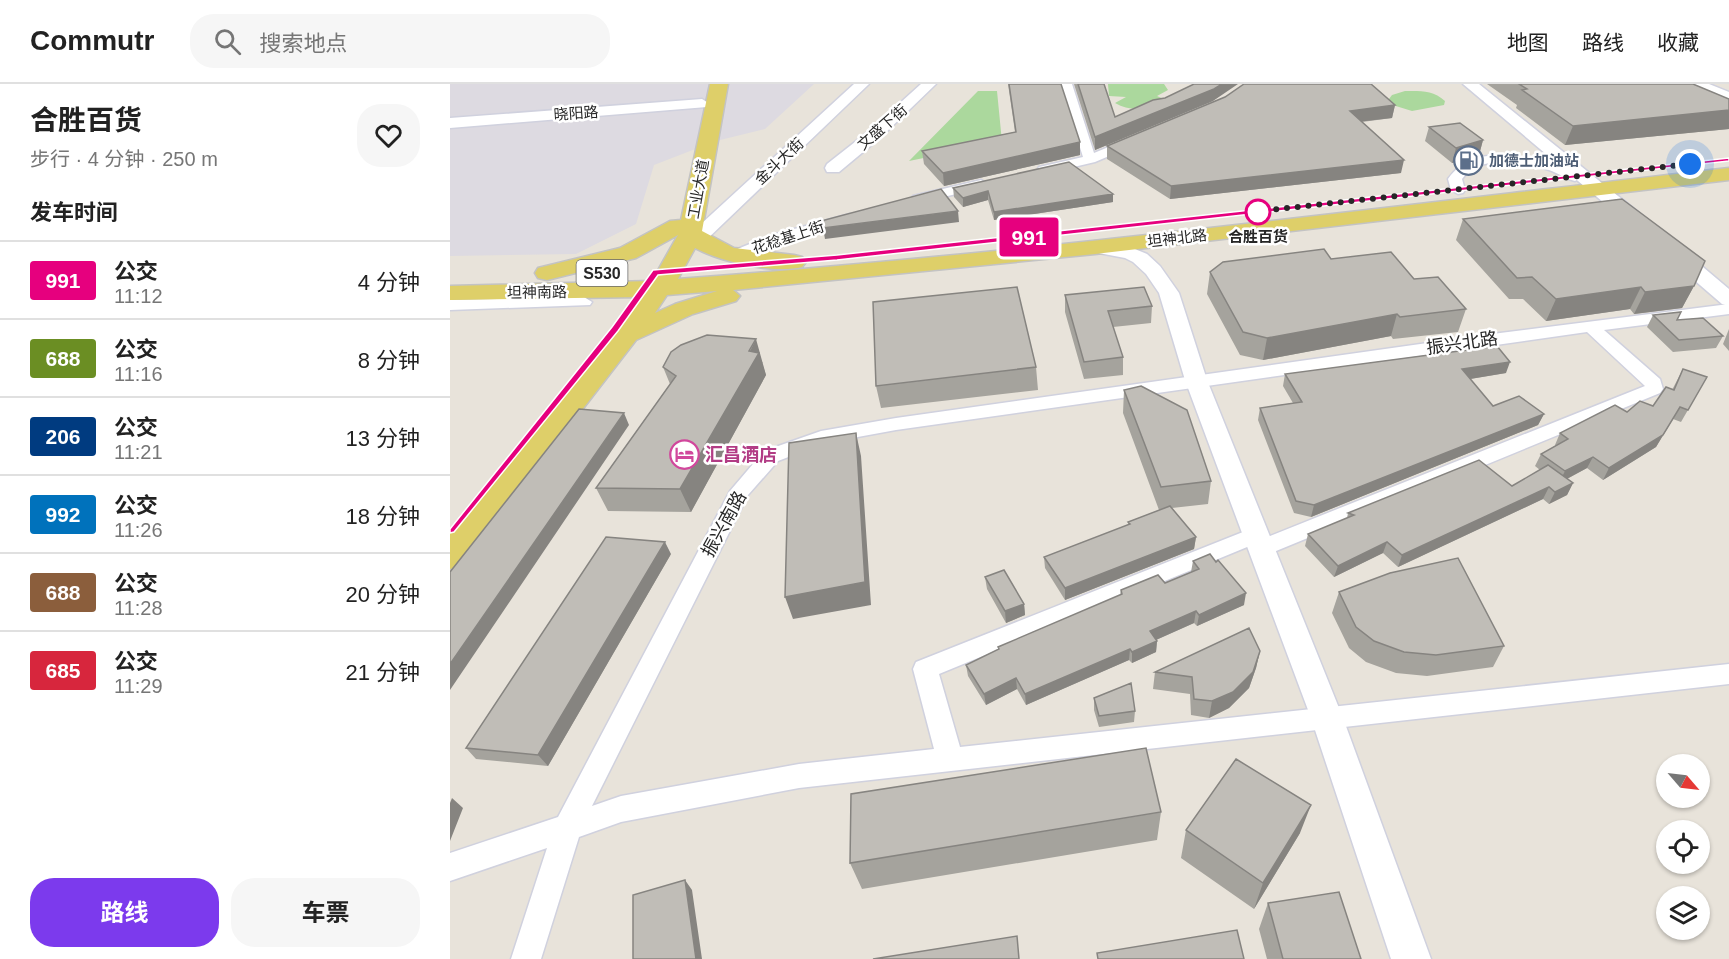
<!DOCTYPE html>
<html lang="zh">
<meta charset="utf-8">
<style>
body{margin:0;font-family:Arial,"Noto Sans SC",sans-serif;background:#f6f6f6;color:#222;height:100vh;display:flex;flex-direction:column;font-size:22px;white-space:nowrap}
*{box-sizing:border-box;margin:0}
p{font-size:20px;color:#767676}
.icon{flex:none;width:33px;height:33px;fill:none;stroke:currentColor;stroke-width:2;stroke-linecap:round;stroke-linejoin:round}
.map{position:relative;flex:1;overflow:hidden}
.side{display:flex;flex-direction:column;background:#fff;width:450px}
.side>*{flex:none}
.badge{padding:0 12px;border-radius:4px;font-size:21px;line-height:39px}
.needle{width:39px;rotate:118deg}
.controls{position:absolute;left:1206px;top:670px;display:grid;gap:12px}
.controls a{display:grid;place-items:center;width:54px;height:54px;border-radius:50%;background:#fff;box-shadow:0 2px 4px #0004;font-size:30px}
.you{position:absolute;width:30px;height:30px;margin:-15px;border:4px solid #fff;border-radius:50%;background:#1a73e8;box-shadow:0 0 0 9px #1a73e833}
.map>.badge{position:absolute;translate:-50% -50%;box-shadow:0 0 0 3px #fff}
h2{padding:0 30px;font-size:22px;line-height:54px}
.round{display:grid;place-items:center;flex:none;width:63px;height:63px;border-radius:24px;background:#f6f6f6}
.summary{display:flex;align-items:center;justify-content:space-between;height:102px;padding:0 30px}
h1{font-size:28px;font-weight:700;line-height:45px}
.cta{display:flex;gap:12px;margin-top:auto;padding:12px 30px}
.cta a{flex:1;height:69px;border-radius:24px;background:#7c3aed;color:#fff;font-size:24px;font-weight:700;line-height:69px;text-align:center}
.cta a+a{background:#f6f6f6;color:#222}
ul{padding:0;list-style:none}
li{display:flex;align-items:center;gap:18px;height:78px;padding:0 30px;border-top:2px solid #e0e0e0}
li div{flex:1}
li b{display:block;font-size:22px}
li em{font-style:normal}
li .badge{min-width:66px;font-weight:700;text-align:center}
header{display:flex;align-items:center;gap:36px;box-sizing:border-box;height:84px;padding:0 30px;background:#fff;border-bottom:2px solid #e0e0e0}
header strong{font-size:28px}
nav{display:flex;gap:33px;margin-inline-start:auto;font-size:21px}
.search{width:420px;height:54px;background:#f6f6f6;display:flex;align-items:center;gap:15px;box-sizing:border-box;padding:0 21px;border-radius:24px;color:#767676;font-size:22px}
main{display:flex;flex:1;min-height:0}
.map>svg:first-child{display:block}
</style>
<header>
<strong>Commutr</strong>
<div class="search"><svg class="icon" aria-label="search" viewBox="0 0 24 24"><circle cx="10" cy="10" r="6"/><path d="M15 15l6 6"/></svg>搜索地点</div>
<nav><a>地图</a><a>路线</a><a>收藏</a></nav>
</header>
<main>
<section class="side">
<div class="summary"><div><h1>合胜百货</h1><p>步行 · 4 分钟 · 250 m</p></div><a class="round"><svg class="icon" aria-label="heart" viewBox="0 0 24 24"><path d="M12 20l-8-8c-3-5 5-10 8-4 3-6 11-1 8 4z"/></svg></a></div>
<h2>发车时间</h2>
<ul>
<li><span class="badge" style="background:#e6007e;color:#fff">991</span><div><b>公交</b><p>11:12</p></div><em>4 分钟</em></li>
<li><span class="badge" style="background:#6b8e23;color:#fff">688</span><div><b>公交</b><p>11:16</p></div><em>8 分钟</em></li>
<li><span class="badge" style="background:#003b80;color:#fff">206</span><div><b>公交</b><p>11:21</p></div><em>13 分钟</em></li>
<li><span class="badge" style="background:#0072bc;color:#fff">992</span><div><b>公交</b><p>11:26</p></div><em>18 分钟</em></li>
<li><span class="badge" style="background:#8b5e3c;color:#fff">688</span><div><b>公交</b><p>11:28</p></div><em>20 分钟</em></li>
<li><span class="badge" style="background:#d7263d;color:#fff">685</span><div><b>公交</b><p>11:29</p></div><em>21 分钟</em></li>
</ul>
<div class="cta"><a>路线</a><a>车票</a></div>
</section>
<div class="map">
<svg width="1279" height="875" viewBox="0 0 1279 875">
<rect width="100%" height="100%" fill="#e8e3da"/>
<path fill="#dddae1" d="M0,0H364L315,45L266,57L204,81L186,140L126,170L0,172Z"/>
<path fill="#abd89d" d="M658,0H714L718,6L707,12L716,16C698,25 683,29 665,19L676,13L659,12Z
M528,7H547L552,58L459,77Z
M955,7C971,7 983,6 995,17L994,21L962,27L936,19L942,11Z"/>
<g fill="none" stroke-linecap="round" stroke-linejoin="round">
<defs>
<path id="minor" d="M610,0H622L644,69L683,53L687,54L689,57L687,60L645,78L594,90L589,89L587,86L589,83L633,73Z
M1058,71L1106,79L1132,93L1125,97C1116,95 1108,89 1099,86C1074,77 1030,70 1012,95L1015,106L1013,109L1008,110L1001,106L998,95C1014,73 1031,71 1058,71Z
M531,96L538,100L536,103L468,119L461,115L463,112Z
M400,130L407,134L405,137L332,157L290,174H280L277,171L280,168L322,151Z
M134,213L142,218L140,221L0,226V216Z
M1279,220V230L1154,246L1210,295L1213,305L1210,309L819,470L811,472L803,470L800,464L802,461L489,590L510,663L1279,580V600L349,704L171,738L129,753L91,875H61L97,764L0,797V769L108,733L280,407L314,367L371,347L446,334L1034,251ZM1137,248L1195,302L815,454L817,451L814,446L806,443L798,446L466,578L463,585L484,665L349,680L171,712L142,722L298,411L328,377L375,359L446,346Z"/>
<path id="tertiary" d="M404,0H419L253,159H239L237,155L239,151Z
M471,0H486L431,53L389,88H377L375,84L377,80L419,47Z
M1013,0H1029L1199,137L1201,141L1199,145H1185Z
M1239,0H1259L1279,8V17L1241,3Z
M252,15L260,20L257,23L0,44V34Z
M645,157L680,163L697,170L710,182L729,209L757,296L893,634L981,875H941L861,634L735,296L709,209L696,190L683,178L675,174L638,167L635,163L638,159Z
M1221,160L1228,162L1279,205V222L1272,220L1214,170L1211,166L1214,162Z"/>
<path id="primary" d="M260,0H278L252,147L284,164L344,171L352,173L356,178L352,183C324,190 271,178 245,164L228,195C579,169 929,124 1279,84V96L645,170L283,206L290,212L286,217L243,230L186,256L12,481L0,485V448L167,246L191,213L0,216V202L202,197L228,151L186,174L97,196L88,194L85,189L88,184L170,164L220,137L231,136ZM267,207L225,220L205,229L217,211Z"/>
</defs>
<use href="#minor" stroke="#d0d1de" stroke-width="3"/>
<use href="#tertiary" stroke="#d0d1de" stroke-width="3"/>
<use href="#primary" stroke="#c3c3c3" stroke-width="3"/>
<use href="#minor" fill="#fff" fill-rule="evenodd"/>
<use href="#tertiary" fill="#fff" fill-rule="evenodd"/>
<use href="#primary" fill="#decf69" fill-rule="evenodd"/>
</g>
<path fill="#a5a39d" d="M558,0H611L630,71L494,102L474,80L472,67L565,48Z
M624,0H654L665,33L763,17L645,66Z
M1037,0H1243L1279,15V45L1115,61L1066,24L1067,21Z
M775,13L945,21L942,34L912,38L951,89L720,115L657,75V62Z
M979,43L1033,56L1029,71L1002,79L975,57Z
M503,104L663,110V118L544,136L538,116L513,123L504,113Z
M1013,135L1244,202L1232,224L1184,230L1180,225L1096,237L1073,215H1059L1006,156Z
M881,175L964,195L1016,225L1008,248L943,255L941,252L813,276L790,271L757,210L760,188Z
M615,211L702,222L701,239L663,243L673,273V291L634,295L615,228Z
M1203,231L1227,236L1273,252L1266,264L1223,268L1197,243Z
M1279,245V267L1273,260Z
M313,278L312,279L316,291L241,428L158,427L146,404L220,300L213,283Z
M586,283L588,306L431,324L426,302Z
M1233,285L1257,293L1231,338L1223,335L1206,363L1153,396L1137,384L1117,395L1123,399L1117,411L1099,420L1093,415L948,483L933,469L884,493L855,462L858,450L897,434L898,429L1062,402L1090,386L1085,382L1091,370L1106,362L1105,361L1110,349L1177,328L1203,322L1222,306Z
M1056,289L1020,295L1043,322L1094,330L1088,341L861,433L844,429L808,336L810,324L843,319L833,302L835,290Z
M674,306L761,397L758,420L722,424L746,453L744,465L615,516L595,484L594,473L678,441V438L709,426L673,329Z
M221,470L98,682L26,675L16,664Z
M743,477L766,478L794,521L747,542L744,539L706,556L707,557L706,568L682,579L679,576L576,621L567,605L536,621L518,592L516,581L548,566V563L670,511L671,506L715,499L741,488Z
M535,493L574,520L575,531L556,539L537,505Z
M889,508L1054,562L1043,583L977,592L946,589L916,578L899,564L882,529Z
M810,567L806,584L799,604L779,624L759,634L741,631L740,610L703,605L705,588Z
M644,614L685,627L684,638L649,643L644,626Z
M711,728L707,756L412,805L400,779Z
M736,746L850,749L804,825L731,774Z
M818,819L911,875H817L809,845Z"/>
<path fill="#868480" d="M772,0H788L763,17L645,66V53Z
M945,21L942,34L898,39L900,27Z
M1279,26V45L1115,61L1123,42Z
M1033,56L1029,71L1002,79L1006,64Z
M630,58V71L494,102L493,89Z
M954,76L951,89L720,115L721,102Z
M538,107V116L513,123V114Z
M663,110V118L544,136V128Z
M508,127L509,138L375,155L373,144Z
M1244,202L1232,224L1184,230L1195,208Z
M1191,203L1180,225L1096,237L1106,215Z
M947,230L941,252L813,276L817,254Z
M306,255L316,291L241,428L230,405Z
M1060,278L1056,289L1008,297L1012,285Z
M1230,323L1206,363L1153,396L1159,384Z
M174,329L179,341L0,606V580Z
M1094,330L1088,341L861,433L864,421Z
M406,349L411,372L421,521L343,535L335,513Z
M1143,373L1137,384L1109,399L1115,387Z
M1123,399L1117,411L1099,420L1105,408Z
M1099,403L1093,415L948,483L952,471Z
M746,453L744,465L615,516V504Z
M215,458L221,470L98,682L88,671Z
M937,458L933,469L884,493L888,482Z
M796,509L794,521L747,542L749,531Z
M574,520L575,531L556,539L555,527Z
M746,527L744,539L699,559L700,547Z
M707,557L706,568L682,579V568Z
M680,565L679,576L576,621L575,610Z
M810,567L806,584L799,604L779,624L759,634L762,617Z
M566,594L567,605L536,621L534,610Z
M2,714L13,724L0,757V719Z
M861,721L850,749L804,825L813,799Z
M235,796L242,806L252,875H246Z"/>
<path fill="#c0bdb7" stroke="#868480" stroke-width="1.5" d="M559,0H611L630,58L493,89L472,67L566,48Z
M628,0H654L665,33L703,16L715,14L744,0H772L764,5L645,53Z
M794,0H921L945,21L900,27L954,76L721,102L657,62L775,13Z
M1069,0H1243L1279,15V26L1123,42L1072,6L1077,5Z
M1010,39L1033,56L1006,64L979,43Z
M619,78L663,110L544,128L538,107L513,114L503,104Z
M491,105L508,127L373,144L371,137Z
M1172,115L1255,177L1244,202L1195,208L1191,203L1106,215L1082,193L1067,194L1013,135Z
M874,165L881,175L941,168L964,195L988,193L1016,225L950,233L947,230L817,254L793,248L760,188L773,178Z
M567,203L586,283L426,302L423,218Z
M694,203L702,222L658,227L673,273L634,278L615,211Z
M1231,228L1227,236L1253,234L1273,252L1229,256L1203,231Z
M257,251L306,255L299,267L309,269L230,405L146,404L226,292L213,283L221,268L231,261Z
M1047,262L1060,278L1012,285L1043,322L1069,312L1094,330L864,421L846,417L810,324L852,318L835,290Z
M1233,285L1257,293L1238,326L1230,323L1213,351L1159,384L1143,373L1115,387L1091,370L1118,355L1110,349L1165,321L1177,328L1190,317L1203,322L1216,303L1224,306Z
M691,302L737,326L761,397L711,403L674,306Z
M129,325L174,329L0,580V488Z
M406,349L415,498L335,513L339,359Z
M1029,376L1062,402L1098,381L1123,399L1105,408L1099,403L952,471L937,458L888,482L858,450L904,431L898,429Z
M720,422L746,453L615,504L594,473L680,440L678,438Z
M156,453L215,458L88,671L16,664Z
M760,470L766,478L768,476L796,509L749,531L746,527L700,547L707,557L682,568L680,565L575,610L566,594L534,610L516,581L549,565L548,563L672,510L671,506L708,491L715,499L749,485L743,477Z
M1008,474L1054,562L986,571L954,568L924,557L906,543L889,508L940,489Z
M554,486L574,520L555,527L535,493Z
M799,544L810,567L803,588L783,608L762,617L744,615L742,593L705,588Z
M681,599L685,627L649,632L644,614Z
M696,664L711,728L400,779L401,710Z
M786,675L861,721L813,799L736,746Z
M235,796L246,875H183V811Z
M889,808L911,875H833L818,819Z
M787,846L794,875H648L647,869Z
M567,852L569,875H423Z"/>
<path fill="#e6007e" stroke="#fff" stroke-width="1.5" d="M1279,74V77L387,176L208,191L168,247L4,448L0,449V445L162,243L203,186L387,171Z"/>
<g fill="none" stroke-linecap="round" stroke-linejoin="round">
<path stroke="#272727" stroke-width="6" stroke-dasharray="0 10.8" d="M808,128H801L1240,80"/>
</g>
<defs>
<symbol id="fuel-ring" viewBox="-11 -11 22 22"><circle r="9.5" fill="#fff" stroke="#5c6f8a" stroke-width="1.5"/><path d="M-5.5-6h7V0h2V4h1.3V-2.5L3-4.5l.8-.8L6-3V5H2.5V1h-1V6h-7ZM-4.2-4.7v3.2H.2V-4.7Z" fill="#5c6f8a"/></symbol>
<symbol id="hotel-ring" viewBox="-11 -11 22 22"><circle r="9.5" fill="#fff" stroke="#d1479c" stroke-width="1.5"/><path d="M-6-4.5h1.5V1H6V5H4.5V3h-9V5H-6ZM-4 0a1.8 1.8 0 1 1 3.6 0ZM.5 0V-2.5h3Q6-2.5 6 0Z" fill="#d1479c"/></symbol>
</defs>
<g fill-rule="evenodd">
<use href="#fuel-ring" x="1002" y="60" width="33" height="33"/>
<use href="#hotel-ring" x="218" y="354" width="33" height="33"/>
</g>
<circle fill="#fff" stroke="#e6007e" stroke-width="3" cx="808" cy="128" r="12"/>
<g text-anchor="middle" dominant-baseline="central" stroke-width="5" stroke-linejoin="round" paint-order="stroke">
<g font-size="15" fill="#272727" stroke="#fff">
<text transform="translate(126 29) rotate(-4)">晓阳路</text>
<text transform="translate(432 43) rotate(-41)">文盛下街</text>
<text transform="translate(329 77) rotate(-43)">金斗大街</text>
<text transform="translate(248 105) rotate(-80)">工业大道</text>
<text transform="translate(338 153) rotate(-18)">花稔基上街</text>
<text transform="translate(727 154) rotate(-7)">坦神北路</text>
<text transform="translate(87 208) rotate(-1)">坦神南路</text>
</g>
<g font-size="15" font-weight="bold" fill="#4e5e75" stroke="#fff" text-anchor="start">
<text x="1039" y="76">加德士加油站</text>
</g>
<g font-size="15" font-weight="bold" fill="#272727" stroke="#fff">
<text x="808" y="152">合胜百货</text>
</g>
<rect fill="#fff" stroke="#686868" stroke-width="1.5" x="126.5" y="176" width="51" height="26" rx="4.5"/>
<g font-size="16" font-weight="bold" fill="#272727">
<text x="152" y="189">S530</text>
</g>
<g font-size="18" fill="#272727" stroke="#fff">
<text transform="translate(1012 259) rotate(-8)">振兴北路</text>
<text transform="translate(274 440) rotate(-61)">振兴南路</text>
</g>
<g font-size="18" font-weight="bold" fill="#b23c85" stroke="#fff" text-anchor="start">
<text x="255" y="371">汇昌酒店</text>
</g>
</g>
</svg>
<div class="controls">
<a><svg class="needle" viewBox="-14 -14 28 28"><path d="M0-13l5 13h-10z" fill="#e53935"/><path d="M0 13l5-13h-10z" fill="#767676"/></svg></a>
<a><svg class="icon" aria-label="locate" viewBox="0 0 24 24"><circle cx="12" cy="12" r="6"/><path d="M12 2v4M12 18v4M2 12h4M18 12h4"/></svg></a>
<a><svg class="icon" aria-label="layers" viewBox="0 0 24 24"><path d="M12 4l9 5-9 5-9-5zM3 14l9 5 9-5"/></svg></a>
</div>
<div class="you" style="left:1240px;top:80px"></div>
<b class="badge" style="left:579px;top:153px;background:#e6007e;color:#fff">991</b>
</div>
</main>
